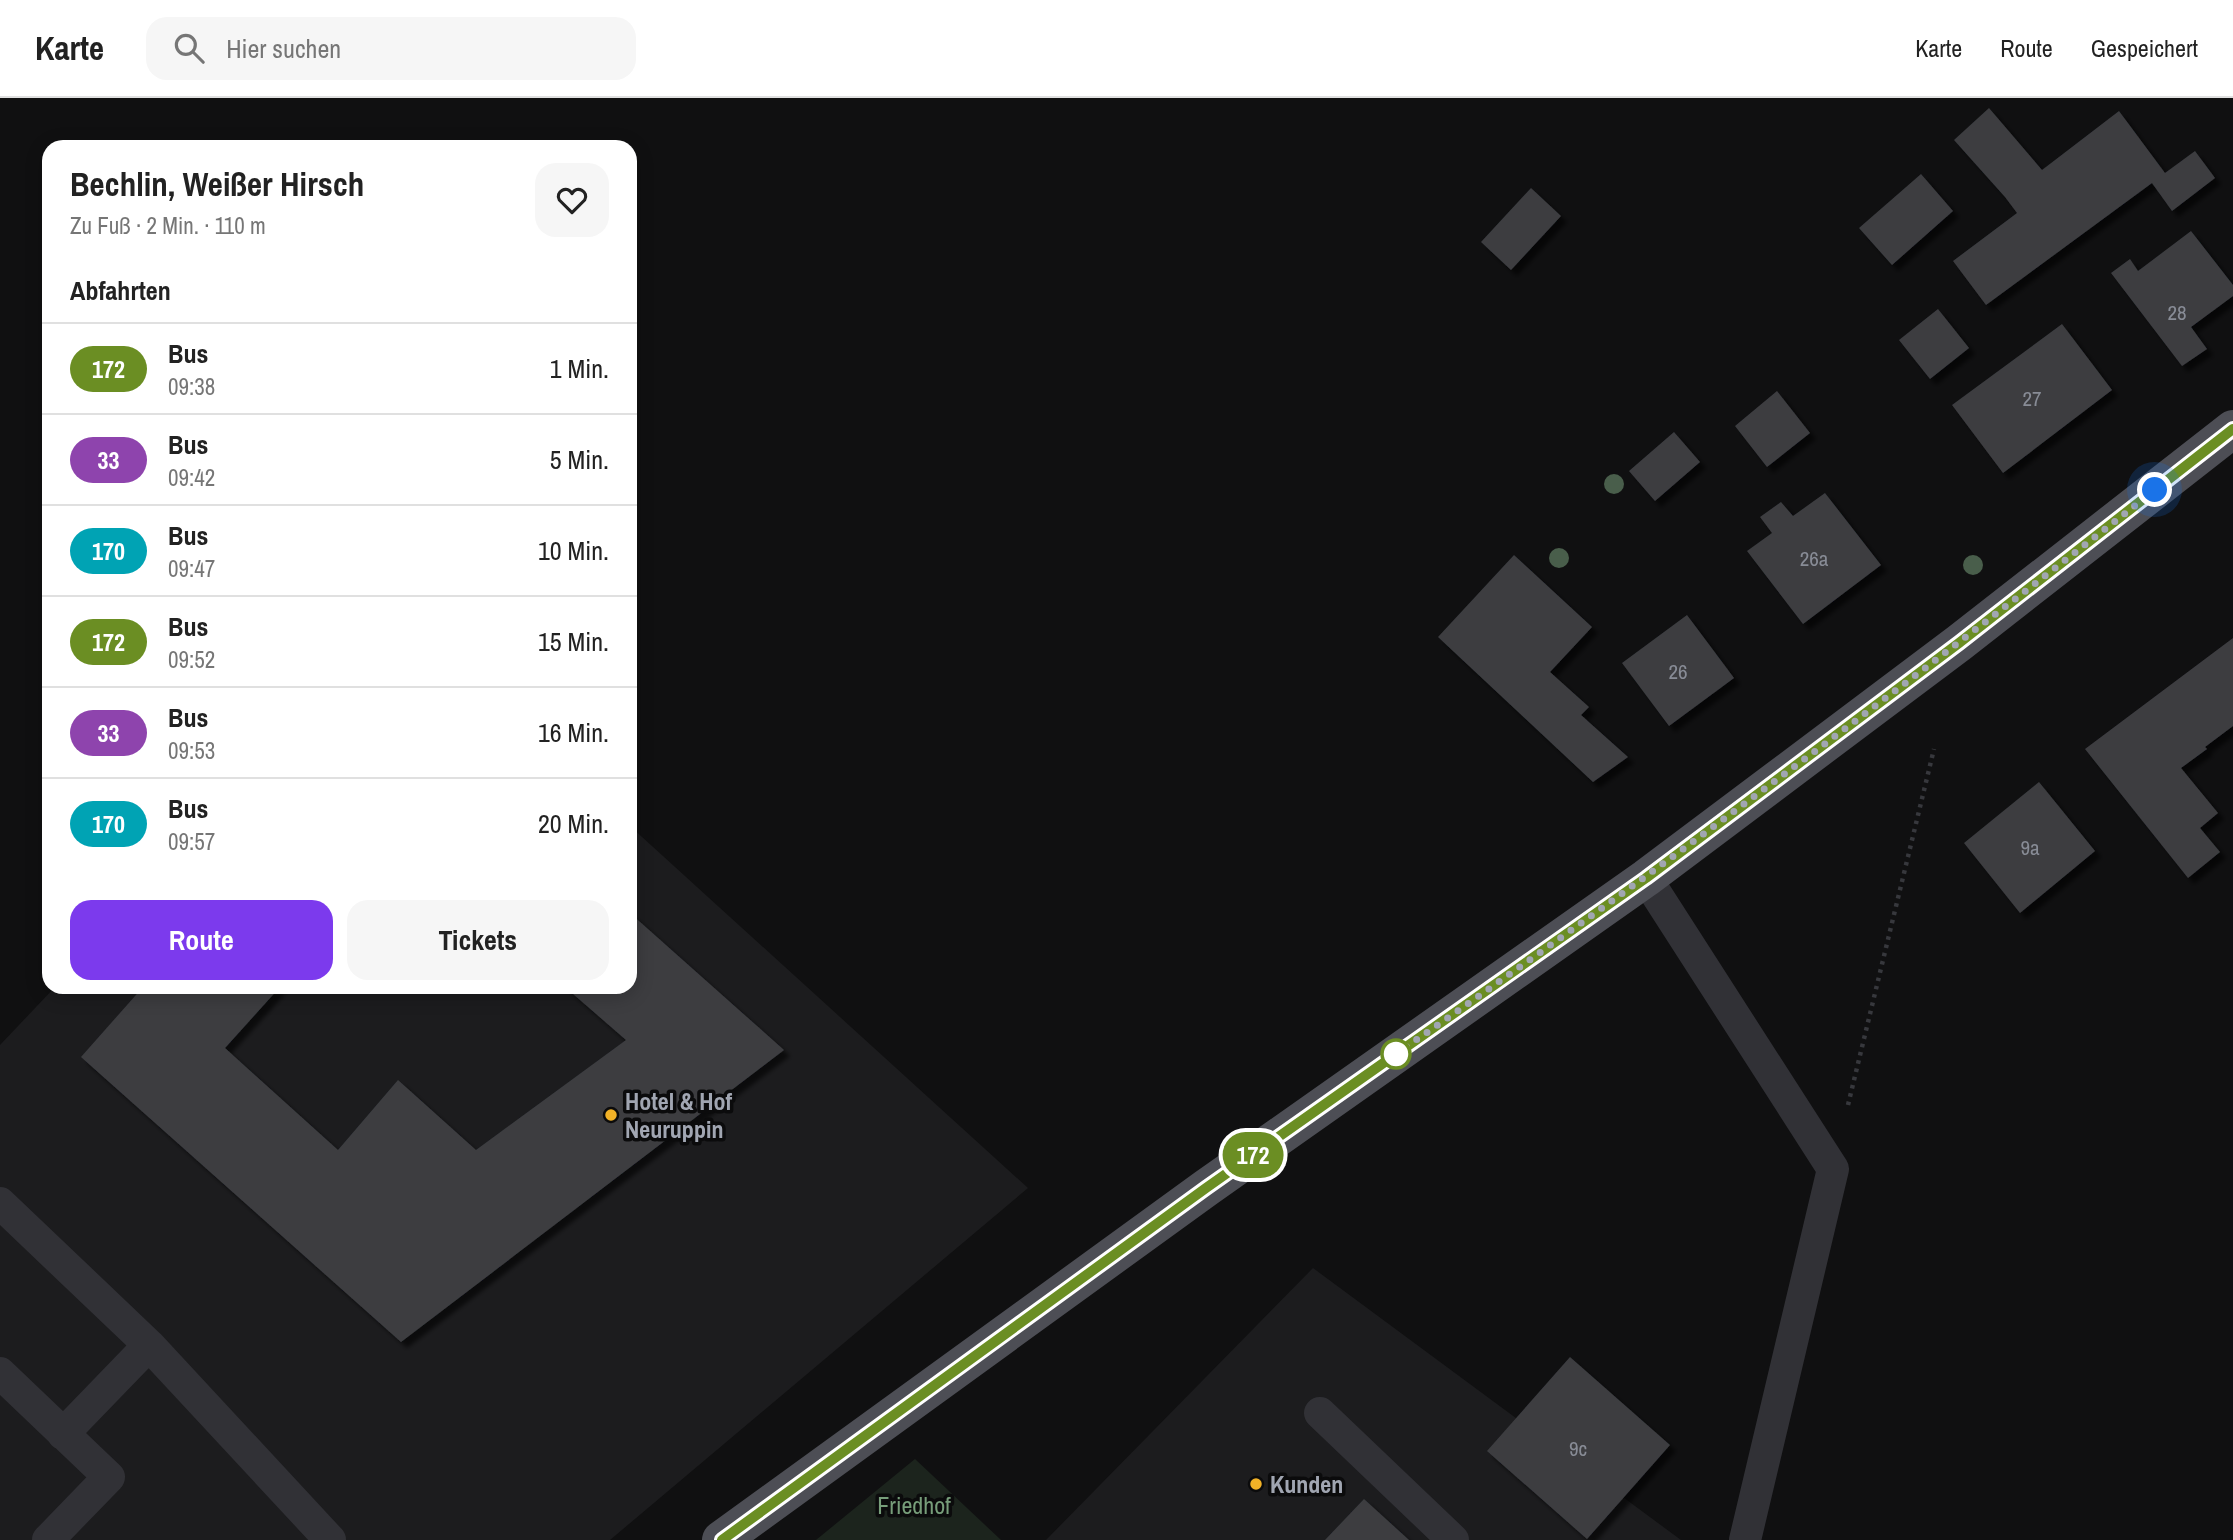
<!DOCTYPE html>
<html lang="de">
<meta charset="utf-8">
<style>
body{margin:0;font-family:"Archivo Narrow",sans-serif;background:#f6f6f6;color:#222;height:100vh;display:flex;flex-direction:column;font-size:26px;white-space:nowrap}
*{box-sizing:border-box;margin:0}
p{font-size:23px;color:#767676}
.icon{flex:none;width:38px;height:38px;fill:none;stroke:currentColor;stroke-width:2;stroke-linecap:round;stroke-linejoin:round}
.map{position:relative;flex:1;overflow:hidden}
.sheet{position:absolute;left:42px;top:42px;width:595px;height:854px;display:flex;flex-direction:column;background:#fff;border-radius:21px;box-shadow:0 4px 18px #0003}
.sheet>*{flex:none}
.badge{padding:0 14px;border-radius:23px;font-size:24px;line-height:46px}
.you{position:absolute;width:35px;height:35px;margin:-18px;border:5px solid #fff;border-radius:50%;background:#1a73e8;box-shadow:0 0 0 10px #1a73e833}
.map>.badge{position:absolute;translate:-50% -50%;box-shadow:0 0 0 4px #fff}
h2{padding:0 28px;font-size:26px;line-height:63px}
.round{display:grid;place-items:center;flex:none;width:74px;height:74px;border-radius:21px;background:#f6f6f6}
.headline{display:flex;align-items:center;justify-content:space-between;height:119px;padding:0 28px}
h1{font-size:33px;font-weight:700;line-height:52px}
.primary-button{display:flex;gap:14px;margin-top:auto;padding:14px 28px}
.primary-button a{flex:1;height:80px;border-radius:21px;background:#7c3aed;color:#fff;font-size:28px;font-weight:700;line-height:80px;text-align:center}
.primary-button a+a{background:#f6f6f6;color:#222}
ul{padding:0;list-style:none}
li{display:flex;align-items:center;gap:21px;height:91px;padding:0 28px;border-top:2px solid #e0e0e0}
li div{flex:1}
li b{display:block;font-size:26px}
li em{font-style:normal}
li .badge{min-width:77px;font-weight:700;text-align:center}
header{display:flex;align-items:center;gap:42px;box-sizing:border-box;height:98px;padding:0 35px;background:#fff;border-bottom:2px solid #e0e0e0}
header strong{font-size:33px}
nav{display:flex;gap:38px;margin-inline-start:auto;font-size:24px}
.search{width:490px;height:63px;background:#f6f6f6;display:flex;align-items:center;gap:18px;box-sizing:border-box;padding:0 24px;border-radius:21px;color:#767676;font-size:26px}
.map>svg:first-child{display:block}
</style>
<header>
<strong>Karte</strong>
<div class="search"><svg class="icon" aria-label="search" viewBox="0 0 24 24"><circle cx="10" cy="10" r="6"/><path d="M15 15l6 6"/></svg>Hier suchen</div>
<nav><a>Karte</a><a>Route</a><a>Gespeichert</a></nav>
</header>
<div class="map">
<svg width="2233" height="1442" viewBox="0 0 2233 1442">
<defs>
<filter id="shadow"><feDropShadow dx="6" dy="6" stdDeviation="2" flood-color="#0009"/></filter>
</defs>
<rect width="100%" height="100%" fill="#101011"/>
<path fill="#1c1c1e" d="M630,728L1028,1090L610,1442H0V947L55,889H630Z
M1313,1170L1681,1442H1046Z"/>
<path fill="#1c241d" d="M915,1361L1001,1442H816Z"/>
<path fill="#3c3d41" filter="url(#shadow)" d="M1989,10L2042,72L2119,13L2165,75L2195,53L2215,80L2172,113L2152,85L1986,207L1953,163L2017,115L2005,99L1954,42Z
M1921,76L1953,113L1892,167L1859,130Z
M1531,90L1561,118L1511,172L1481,144Z
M2191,133L2233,187V198L2191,229L2207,251L2182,268L2111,175L2130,161L2138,173Z
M1938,211L1969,250L1930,281L1899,242Z
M2062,226L2112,292L2003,375L1952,307Z
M1777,293L1810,335L1767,369L1735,328Z
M1674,334L1700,364L1655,403L1629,373Z
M1825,395L1881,467L1803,526L1747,453L1772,435L1760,419L1781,404L1793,418Z
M1514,457L1592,529L1550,574L1589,609L1581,617L1628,659L1593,684L1438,539Z
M1687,517L1734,580L1669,628L1622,565Z
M2233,540V628L2205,649L2207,651L2181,670L2218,715L2200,730L2220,754L2188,780L2085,651Z
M2039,684L2095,753L2020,815L1964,745Z
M630,815L784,952L401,1244L81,959L143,889H280L225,950L338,1052L398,982L476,1052L626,942L565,889H630Z
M1570,1259L1670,1347L1587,1441L1487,1353Z
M1364,1401L1409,1442H1325Z"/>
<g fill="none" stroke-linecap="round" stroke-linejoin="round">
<path stroke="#37383d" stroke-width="4.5" stroke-dasharray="3.5 5" stroke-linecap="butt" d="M1848,1007L1934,651"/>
<path stroke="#313136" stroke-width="32" d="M1646,780L1833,1071L1745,1442
M0,1105L149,1247L330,1442
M0,1275L109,1379L48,1442
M1320,1315L1453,1442
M63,1336L149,1247"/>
<path stroke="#4d4e55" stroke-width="38" d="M721,1442L1206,1090L1646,780L1959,545L2233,331"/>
</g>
<g fill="#495e4b">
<circle cx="1614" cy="386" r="10"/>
<circle cx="1559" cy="460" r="10"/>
<circle cx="1973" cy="467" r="10"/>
</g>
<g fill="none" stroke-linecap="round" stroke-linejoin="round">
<defs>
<path id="line" d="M722,1442L1206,1090L1646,780L1959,545L2233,331"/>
</defs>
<use href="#line" stroke="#fff" stroke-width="16"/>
<use href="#line" stroke="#6b8e23" stroke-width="10"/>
<path stroke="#a1a6b2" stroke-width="7" stroke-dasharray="0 12.6" d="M1396,956C1655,776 1907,587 2155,392"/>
</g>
<circle fill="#fff" stroke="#6b8e23" stroke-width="3.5" cx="1396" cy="956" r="14"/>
<g fill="#f2b227" stroke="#0b0b0c" stroke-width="2.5">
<circle cx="611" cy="1017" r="7"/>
<circle cx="1256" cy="1386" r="7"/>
</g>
<g text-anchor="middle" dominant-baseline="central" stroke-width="7" stroke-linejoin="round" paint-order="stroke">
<g font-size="21" fill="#888c96">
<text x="2177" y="214">28</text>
<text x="2032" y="300">27</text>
<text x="1814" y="460">26a</text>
<text x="1678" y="573">26</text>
<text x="2030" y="749">9a</text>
<text x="1578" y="1350">9c</text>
</g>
<g font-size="24" font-weight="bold" fill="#a1a6b2" stroke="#0b0b0c" text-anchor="start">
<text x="625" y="1003">Hotel &amp; Hof<tspan x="625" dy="28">Neuruppin</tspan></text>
<text x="1270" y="1386">Kunden</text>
</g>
<g font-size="24" fill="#779e7a" stroke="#0b0b0c">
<text x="914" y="1407">Friedhof</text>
</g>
</g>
</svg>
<div class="you" style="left:2155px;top:392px"></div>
<b class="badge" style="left:1253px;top:1057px;background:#6b8e23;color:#fff">172</b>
<section class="sheet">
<div class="headline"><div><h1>Bechlin, Weißer Hirsch</h1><p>Zu Fuß · 2 Min. · 110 m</p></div><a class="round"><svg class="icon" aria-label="heart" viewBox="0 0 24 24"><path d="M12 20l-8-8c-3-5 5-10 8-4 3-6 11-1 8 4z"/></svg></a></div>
<h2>Abfahrten</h2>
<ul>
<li><span class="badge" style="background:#6b8e23;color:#fff">172</span><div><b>Bus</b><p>09:38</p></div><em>1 Min.</em></li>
<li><span class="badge" style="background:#8e44ad;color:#fff">33</span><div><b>Bus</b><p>09:42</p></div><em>5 Min.</em></li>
<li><span class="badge" style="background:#00a3b4;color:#fff">170</span><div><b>Bus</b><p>09:47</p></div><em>10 Min.</em></li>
<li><span class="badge" style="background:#6b8e23;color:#fff">172</span><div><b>Bus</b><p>09:52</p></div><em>15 Min.</em></li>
<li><span class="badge" style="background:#8e44ad;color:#fff">33</span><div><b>Bus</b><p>09:53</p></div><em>16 Min.</em></li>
<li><span class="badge" style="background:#00a3b4;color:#fff">170</span><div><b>Bus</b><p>09:57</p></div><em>20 Min.</em></li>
</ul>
<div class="primary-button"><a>Route</a><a>Tickets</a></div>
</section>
</div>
